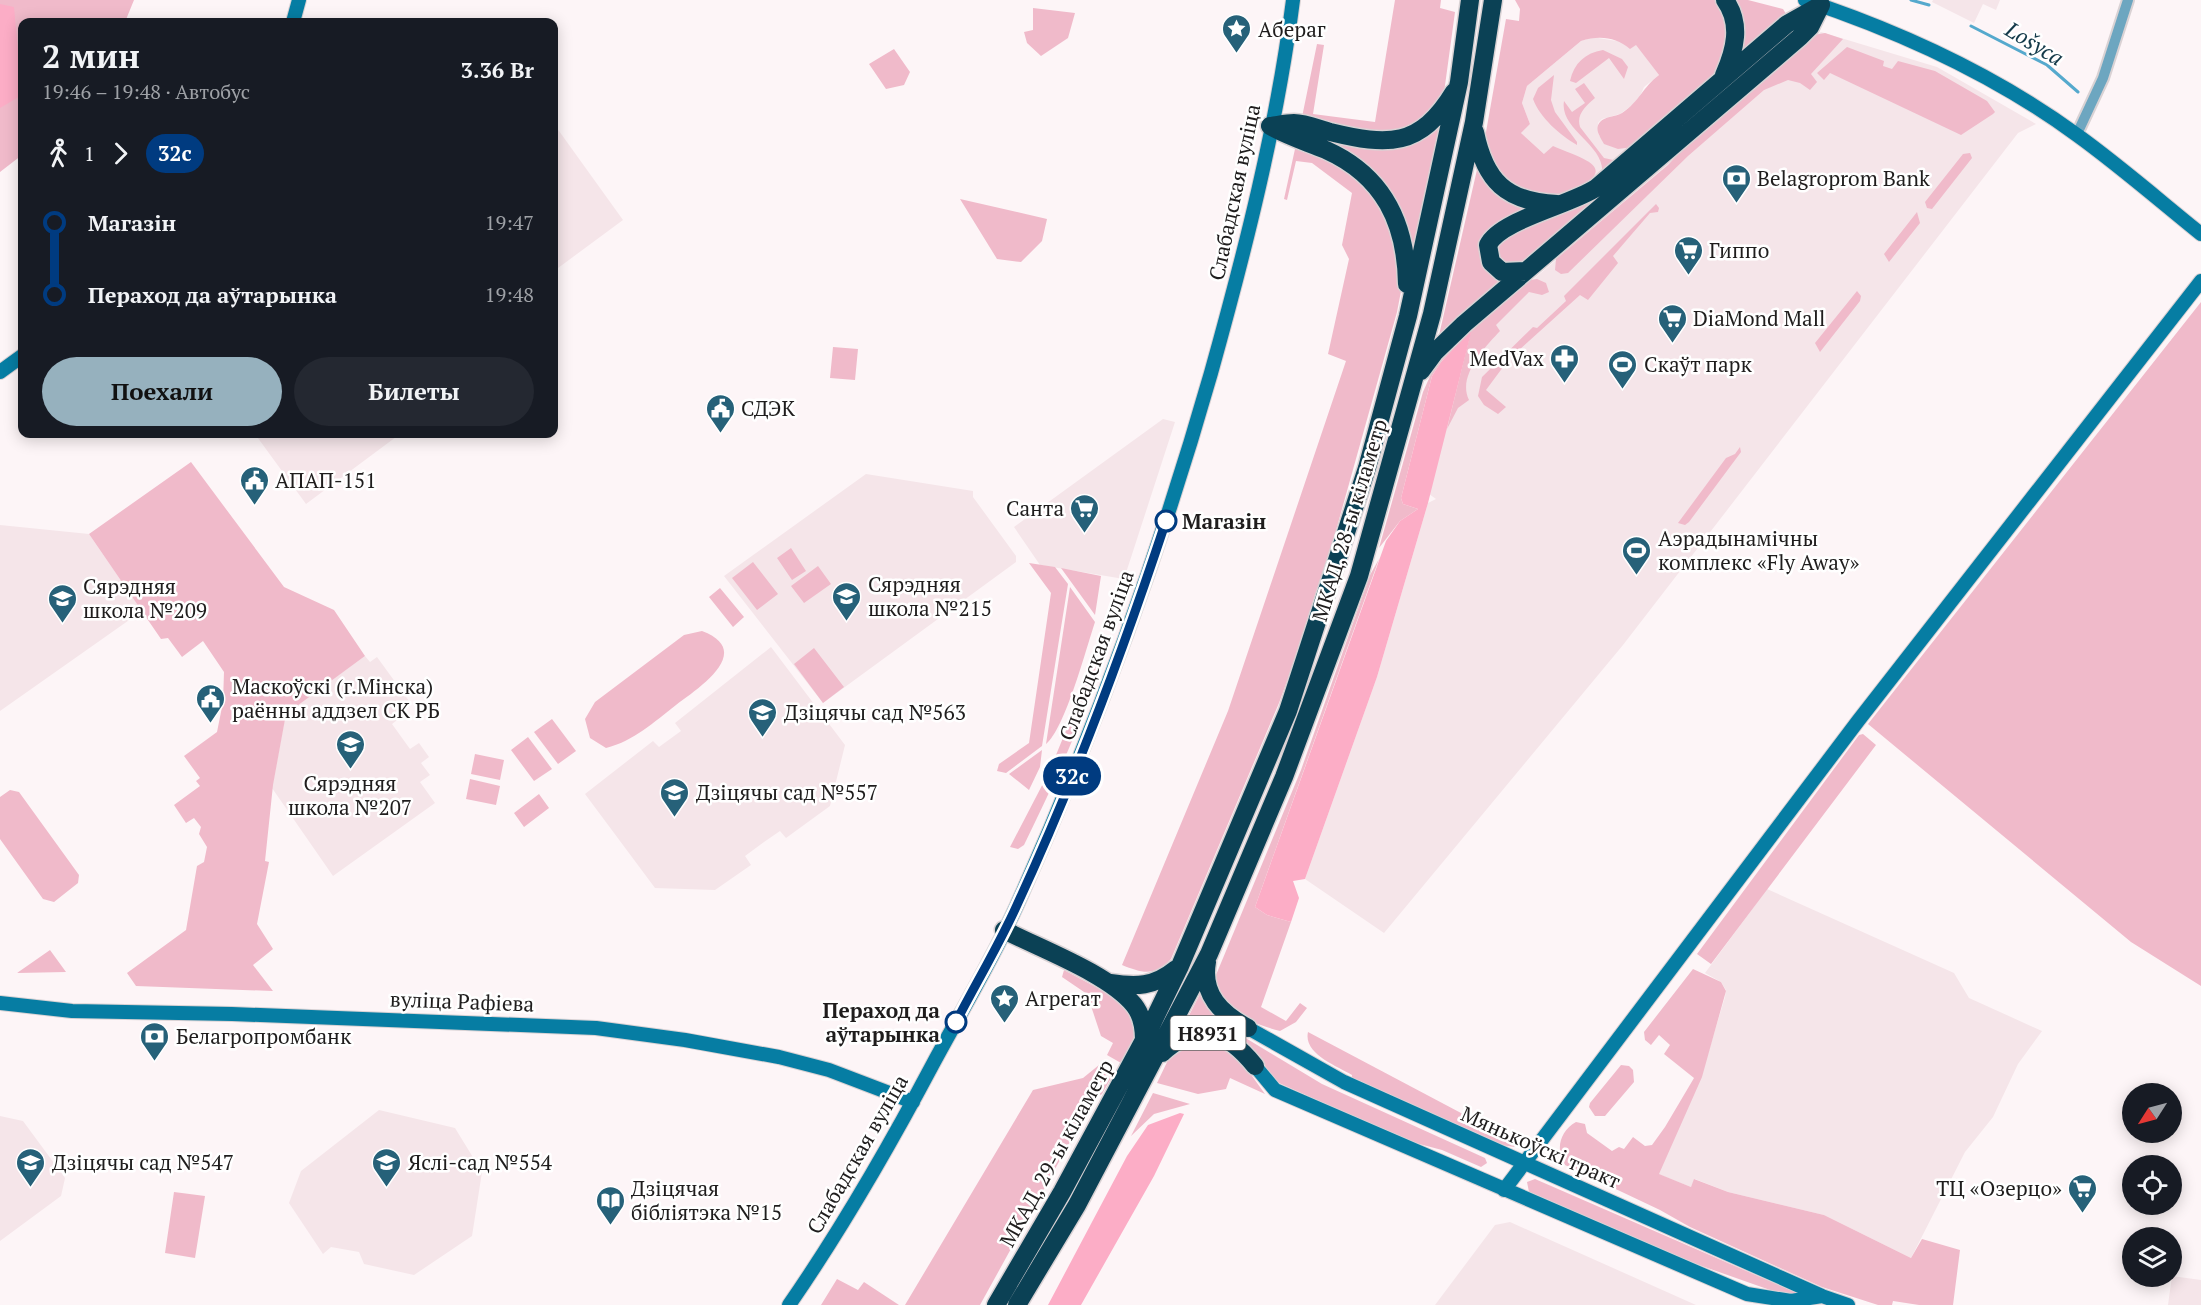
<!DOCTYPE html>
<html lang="ru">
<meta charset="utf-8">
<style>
body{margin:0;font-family:"PT Serif",serif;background:#242831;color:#f1f3f6;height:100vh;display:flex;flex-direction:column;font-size:22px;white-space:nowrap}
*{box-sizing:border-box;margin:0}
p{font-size:20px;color:#9ea1a6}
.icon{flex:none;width:33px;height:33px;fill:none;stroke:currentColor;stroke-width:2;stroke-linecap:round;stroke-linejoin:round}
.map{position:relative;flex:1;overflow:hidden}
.details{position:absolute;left:18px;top:18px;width:540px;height:420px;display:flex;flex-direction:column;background:#171b24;border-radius:12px;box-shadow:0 3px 15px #0003}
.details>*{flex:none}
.badge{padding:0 12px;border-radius:20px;font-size:21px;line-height:39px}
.needle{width:39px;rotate:234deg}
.tools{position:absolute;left:2122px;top:1083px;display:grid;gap:12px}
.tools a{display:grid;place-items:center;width:60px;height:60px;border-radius:50%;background:#171b24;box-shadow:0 3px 15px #0003;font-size:30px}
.map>.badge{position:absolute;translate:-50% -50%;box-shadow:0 0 0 3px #fff}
.legs{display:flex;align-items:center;gap:9px;height:66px;padding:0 24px;font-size:20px}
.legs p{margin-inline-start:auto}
.overview{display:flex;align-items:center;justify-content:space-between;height:102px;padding:0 24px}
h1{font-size:33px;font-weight:800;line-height:45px}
.button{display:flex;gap:12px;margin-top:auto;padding:12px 24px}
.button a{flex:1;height:69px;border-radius:36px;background:#96b1be;color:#111;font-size:24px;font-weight:800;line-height:69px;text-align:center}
.button a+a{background:#242831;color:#f1f3f6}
ul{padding:0 24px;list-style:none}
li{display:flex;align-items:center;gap:21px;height:72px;font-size:22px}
li i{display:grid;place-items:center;width:9px;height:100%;margin:0 8px;background:currentColor}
li i::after{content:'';width:15px;height:15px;margin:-8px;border:4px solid;border-radius:50%;background:#171b24}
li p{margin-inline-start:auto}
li:first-child i{background:linear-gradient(#0000 50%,currentColor 0)}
li:last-child i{background:linear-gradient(currentColor 50%,#0000 0)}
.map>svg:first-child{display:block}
</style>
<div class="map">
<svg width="2201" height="1305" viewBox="0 0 2201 1305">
<rect width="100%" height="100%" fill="#fdf5f7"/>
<path fill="#f5e5e9" d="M1933,0H2000L1996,10L1983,4L1974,23L1932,2Z
M1821,32L1937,67L2036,124L2018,133L1623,645L1384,933L1305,879L1377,677L1428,503L1436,499L1429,494L1472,330L1548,267L1810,38Z
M1592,37L1636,44L1659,75L1644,87L1638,101L1620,114L1602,119L1598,123L1599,136L1633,147L1592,182L1544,154L1521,133L1530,124L1522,103L1527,86L1581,41Z
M554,124L623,220L554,271Z
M1163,419L1175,422L1124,579L1040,565L1014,527Z
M255,434H400L306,504Z
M866,474L973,491V497L1016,556V562L823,703L724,576Z
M0,525L89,534L142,611L0,711Z
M771,647L845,745L830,806L786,838L780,831L764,842L745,856L751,865L715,890L655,888L585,794L653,741L659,747L681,731L675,723Z
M365,656L370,662L377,657L409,701L406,713L392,724L410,749L419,743L429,757L421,763L430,775L420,782L435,803L333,876L272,788L286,713Z
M1767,889L1954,973L1969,998L2042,1031L2018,1064L1993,1117L1965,1152L1911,1258L1824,1215L1728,1192L1695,1179L1691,1187L1658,1174L1701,1077L1725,997L1726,990L1721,982L1705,973Z
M379,1110L455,1128L482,1172L472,1236L414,1275L364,1264L359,1252L331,1247L323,1254L289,1203L301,1171Z
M0,1116L23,1121L65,1178L61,1196L0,1241Z
M1510,1222L1696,1305H1435L1495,1225Z
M2172,1276L2201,1280V1305H2168Z"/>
<path fill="#f0baca" d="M0,0H134L125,22H22V155L0,172Z
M1395,0H1441L1440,8L1455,12L1443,100L1434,113L1395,136L1301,122L1317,44L1324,45L1313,114L1375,122Z
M1515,0H1717L1731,31L1719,73L1633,147L1618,149L1604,144C1600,137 1594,129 1600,122C1605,116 1616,117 1622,113C1640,101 1642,88 1659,75L1636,45L1630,49C1616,37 1599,35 1581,41L1527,86L1522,103L1530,124L1521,133L1544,154L1553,146C1596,164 1617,167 1565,199L1514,192L1483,149L1506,19L1519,21L1520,9Z
M1729,0H1748L1783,9L1788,17L1741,55Z
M1033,8L1075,13L1068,38L1041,56L1027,43L1024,32L1033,30Z
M1796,26L1802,27L1519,268L1502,267L1495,242L1499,238L1578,206Z
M1825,33L1843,39L1811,74L1817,82L1810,90L1800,83L1788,80L1764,90L1688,156L1568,273L1561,274L1555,270L1556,259L1668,165L1699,131L1814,35Z
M1847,47L1884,61L1883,66L1892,69L1898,61L1935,71L1987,101L1995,112L1993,114L1961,135L1830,73L1824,80L1817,73Z
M894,49L910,72L904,85L886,89L869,64Z
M1603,50L1622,59L1628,67L1624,79L1609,58L1576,83L1570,81C1574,63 1585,53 1603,50Z
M1554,75L1551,100L1555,112L1577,142V145C1560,135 1540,118 1533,99L1538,88Z
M1584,83L1595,98C1586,106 1576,114 1580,127L1604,158L1618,161L1602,174C1606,145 1559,130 1564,101L1572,112L1585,103L1575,89Z
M1438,126L1441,128L1415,245L1411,247L1393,202L1294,131L1383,149C1407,148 1420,139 1438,126Z
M1295,149H1303L1353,172L1391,220L1402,286L1397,312L1316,602L1279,703L1171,959C1155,977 1142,973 1122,965L1228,711L1346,361L1328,354L1349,259L1342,245L1352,193L1312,163L1296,161L1287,200L1284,199Z
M1970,153L1972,158L1932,209L1927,208L1925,202L1963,154Z
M1479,161L1539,210L1486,241L1507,279L1437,344Z
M960,199L1047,219L1042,241L1021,262L997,259Z
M1656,204L1659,208L1658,212L1650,213L1613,256L1618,263L1588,300L1580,295L1509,359L1486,390L1506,407L1498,414L1484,405L1478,396L1482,377L1533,327L1537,328L1566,301L1564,296Z
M1917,212L1920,223L1889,262L1884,254Z
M1537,279L1546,283L1549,292L1542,295L1529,292L1496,325L1500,331C1485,347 1457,376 1469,400L1458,408L1447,429L1471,331L1441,362L1432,376L1401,498L1403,504L1418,509L1400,521L1379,548L1423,392L1435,365L1467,331L1487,317L1530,280Z
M1857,291L1861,296L1860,301L1820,352L1815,343Z
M2201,302V986L2131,942L1868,724Z
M833,347L858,349L855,380L830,378Z
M1740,447L1741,452L1689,522L1685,525L1678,523L1726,458L1735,454Z
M191,462L284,587L334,610L365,656L286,714L273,785L265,861L269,862L257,924L273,949L253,965L273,991L136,986L127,973L186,930L197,866L204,862L207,847L199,834L201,827L194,818L186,823L174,805L200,786L196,781L200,778L184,756L217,732L223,702L224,672L203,641L182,657L168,638L161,639L89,534Z
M791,548L806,571L792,580L777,558Z
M1379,559L1255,907L1267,915L1291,922L1261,1007L1286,1021L1300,1003L1307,1008L1296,1022L1280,1031C1253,1024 1214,1009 1216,975L1301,770L1370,575Z
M753,562L778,594L757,610L732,578Z
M1029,563L1055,567L1068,584L1042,746L1006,773L997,771L999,764L1029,743L1051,593Z
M818,566L831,584L804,603L791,586Z
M1061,568L1101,576L1095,615Z
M1070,587L1095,622C1086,649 1065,729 1046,744Z
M720,588L744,617L733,627L709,597Z
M702,631C755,651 699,688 676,705C654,722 634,741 606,748L590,738L585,719L595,702L684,635Z
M814,648L844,687L823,703L794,664Z
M1095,660L1100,662C1082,726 1053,785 1024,845L1018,849L1010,847L1049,772Z
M552,719L576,751L558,764L534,732Z
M1863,734L1876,745L1711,964L1697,954L1859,735Z
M528,737L552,769L534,781L511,750Z
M1042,750L1040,767L1029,790L1009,774Z
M475,754L504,760L500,780L471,774Z
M470,779L500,786L496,805L466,799Z
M10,790L19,792L79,875L78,883L54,902L43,899L0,839V797Z
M539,794L549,808L524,827L514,813Z
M50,950L66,972L17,973Z
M1693,969L1721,982L1726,991L1702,1077L1659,1174L1691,1187L1694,1179L1728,1192L1824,1215L1911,1258L1922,1239L1960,1250L1953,1305H1919L1893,1301L1892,1305H1878L1822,1287L1690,1227L1660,1210L1565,1165C1555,1149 1560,1131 1576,1122L1585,1124L1587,1133L1612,1151L1619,1147L1624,1149L1633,1137L1645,1146L1652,1145L1665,1127L1694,1078L1664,1054L1670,1045L1659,1035L1651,1045L1645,1040L1644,1032Z
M1064,970L1124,1002L1131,1010L1137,1033L1121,1063L1107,1055L1113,1043L1101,1036L1087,994L1062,977Z
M1200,994L1207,1008L1224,1025L1322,1084L1485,1158L1487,1163L1481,1167L1442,1150L1408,1141L1279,1083L1191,1026L1182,1029Z
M1308,1032L1512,1140L1527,1138L1515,1147L1500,1145L1352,1078V1075C1337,1066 1303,1054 1308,1032Z
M1191,1040L1218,1041L1242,1062L1265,1094L1230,1078L1226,1089L1198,1094L1157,1083L1169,1058Z
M1099,1065L1114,1073L1102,1094L1093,1100L980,1305H905L1033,1090L1083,1078Z
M1621,1065L1629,1066L1633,1070L1634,1082L1605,1116H1595L1589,1107L1590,1103Z
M1153,1093L1190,1104L1154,1114L1131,1136Z
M1535,1179L1797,1293L1798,1294L1784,1295L1685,1260L1529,1192L1527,1182Z
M174,1192L205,1196L195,1258L165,1253Z
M837,1279L858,1290L864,1282L899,1305H821Z"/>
<path fill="#fcadc6" d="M0,4L14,7L22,95L0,108Z
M1472,329L1428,503L1377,677L1305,879L1293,881L1299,898L1291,922L1267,915L1255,907L1386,541L1400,521L1418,509L1403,504L1401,498L1432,376L1441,362Z
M1180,1113L1184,1114L1154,1176L1081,1305H1048L1127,1156L1148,1125Z"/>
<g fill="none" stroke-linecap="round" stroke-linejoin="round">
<path stroke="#55a9cd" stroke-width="3" d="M1911,0L1929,5
M1971,26L2047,65L2078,92"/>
<defs>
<path id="street" d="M2077,134L2103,78L2128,0"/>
<path id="secondary" d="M1805,0C1901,32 1995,75 2077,135C2120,166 2160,201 2201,234
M293,22L299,0
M0,372L22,356
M0,1003L72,1011L232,1014L596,1028L685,1040L779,1057L829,1070L913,1102
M1248,1028L1344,1082L1822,1296L1848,1305
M1255,1066L1275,1090L1747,1294L1791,1301L1822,1296
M1504,1190L1858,721L2201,281
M789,1305C843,1227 890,1145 934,1062C962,1010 993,959 1017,905C1094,733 1159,555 1211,373C1245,251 1277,126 1293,0"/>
<path id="highway" d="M1724,75C1735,50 1742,24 1725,0
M1270,126C1289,137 1307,142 1326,150C1384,176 1406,223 1407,284
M1270,126C1278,125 1286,123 1294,123C1305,123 1319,129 1330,132C1388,146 1420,148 1454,92
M1475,132C1485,181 1506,202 1557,204
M1526,271L1502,272L1491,262L1488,245C1500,220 1570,205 1596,188L1787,24L1821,5
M1421,371L1435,352L1464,324L1800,37L1810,27L1821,5
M1004,930C1041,949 1109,974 1134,1005C1142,1015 1144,1028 1144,1040
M1207,962C1201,995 1222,1014 1248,1028
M1110,983C1136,987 1154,987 1176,969
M1162,1053C1198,1020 1227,1031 1255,1066
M996,1305L1062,1192L1144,1040L1180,966L1288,711L1367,468L1408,316L1459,82L1470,0
M1017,1305L1077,1205L1209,954L1284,777L1359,576L1432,314L1474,122L1493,0"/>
</defs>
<use href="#street" stroke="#d9d2d4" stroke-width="14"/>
<use href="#secondary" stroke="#d9d2d4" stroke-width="16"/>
<use href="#highway" stroke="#d9d2d4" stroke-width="21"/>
<use href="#street" stroke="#6da6c0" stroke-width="10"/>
<use href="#secondary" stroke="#067da3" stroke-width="14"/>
<use href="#highway" stroke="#0b4155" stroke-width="18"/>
</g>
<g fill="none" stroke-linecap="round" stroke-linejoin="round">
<defs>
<path id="line-1" d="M956,1022C976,983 999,945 1017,905C1075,780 1123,651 1166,521"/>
</defs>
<use href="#line-1" stroke="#fff" stroke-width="14"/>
<use href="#line-1" stroke="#003b80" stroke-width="9"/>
</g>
<defs>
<symbol id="sight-pin" viewBox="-11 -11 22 30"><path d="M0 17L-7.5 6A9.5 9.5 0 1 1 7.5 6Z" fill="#266179" stroke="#fff"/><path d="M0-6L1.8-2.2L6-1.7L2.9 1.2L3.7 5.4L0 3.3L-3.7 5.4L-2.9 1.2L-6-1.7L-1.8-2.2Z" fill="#fff"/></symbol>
<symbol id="bank-pin" viewBox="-11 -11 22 30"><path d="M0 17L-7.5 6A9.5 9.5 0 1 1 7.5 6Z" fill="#266179" stroke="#fff"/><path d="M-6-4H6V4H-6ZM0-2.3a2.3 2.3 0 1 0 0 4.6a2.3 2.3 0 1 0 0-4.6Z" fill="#fff"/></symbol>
<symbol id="supermarket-pin" viewBox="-11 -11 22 30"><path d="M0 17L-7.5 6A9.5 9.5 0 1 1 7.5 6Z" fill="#266179" stroke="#fff"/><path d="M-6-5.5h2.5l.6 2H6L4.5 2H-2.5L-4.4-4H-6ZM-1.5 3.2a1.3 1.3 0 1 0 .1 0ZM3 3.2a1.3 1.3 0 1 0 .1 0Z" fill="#fff"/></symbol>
<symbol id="pharmacy-pin" viewBox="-11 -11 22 30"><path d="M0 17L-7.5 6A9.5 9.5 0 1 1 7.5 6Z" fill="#266179" stroke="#fff"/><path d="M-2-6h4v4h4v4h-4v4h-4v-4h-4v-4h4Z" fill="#fff"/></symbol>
<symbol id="stadium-pin" viewBox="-11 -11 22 30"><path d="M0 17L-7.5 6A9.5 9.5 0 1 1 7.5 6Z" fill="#266179" stroke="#fff"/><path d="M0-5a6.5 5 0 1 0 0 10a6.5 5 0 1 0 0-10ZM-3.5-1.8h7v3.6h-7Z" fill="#fff"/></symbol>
<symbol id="civic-pin" viewBox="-11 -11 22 30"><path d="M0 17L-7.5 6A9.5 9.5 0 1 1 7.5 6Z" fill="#266179" stroke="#fff"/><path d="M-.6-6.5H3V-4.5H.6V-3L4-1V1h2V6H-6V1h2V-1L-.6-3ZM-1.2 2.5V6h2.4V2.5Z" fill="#fff"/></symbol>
<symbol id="school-pin" viewBox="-11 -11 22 30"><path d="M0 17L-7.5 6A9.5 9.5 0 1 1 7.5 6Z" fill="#266179" stroke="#fff"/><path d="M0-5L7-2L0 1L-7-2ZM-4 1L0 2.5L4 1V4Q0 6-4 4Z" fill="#fff"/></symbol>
<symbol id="library-pin" viewBox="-11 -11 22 30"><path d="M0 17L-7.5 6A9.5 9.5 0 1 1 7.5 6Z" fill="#266179" stroke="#fff"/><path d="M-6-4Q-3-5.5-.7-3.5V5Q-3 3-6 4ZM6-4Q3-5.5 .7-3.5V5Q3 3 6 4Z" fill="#fff"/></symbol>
</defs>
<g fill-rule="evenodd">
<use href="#sight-pin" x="1220" y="12" width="33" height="45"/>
<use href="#bank-pin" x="1720" y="162" width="33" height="45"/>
<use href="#supermarket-pin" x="1672" y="234" width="33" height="45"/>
<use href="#supermarket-pin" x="1656" y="302" width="33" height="45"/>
<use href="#pharmacy-pin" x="1548" y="342" width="33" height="45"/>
<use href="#stadium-pin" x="1606" y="348" width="33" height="45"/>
<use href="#civic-pin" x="704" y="392" width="33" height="45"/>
<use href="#civic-pin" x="238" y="464" width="33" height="45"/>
<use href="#supermarket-pin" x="1068" y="492" width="33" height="45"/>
<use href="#stadium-pin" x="1620" y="534" width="33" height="45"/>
<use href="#school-pin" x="830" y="580" width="33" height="45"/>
<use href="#school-pin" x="46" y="582" width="33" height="45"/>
<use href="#civic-pin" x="194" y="682" width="33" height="45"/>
<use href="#school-pin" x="746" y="696" width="33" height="45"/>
<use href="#school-pin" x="334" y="728" width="33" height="45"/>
<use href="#school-pin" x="658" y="776" width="33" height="45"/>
<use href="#sight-pin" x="988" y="982" width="33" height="45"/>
<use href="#bank-pin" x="138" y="1020" width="33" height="45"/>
<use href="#school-pin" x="14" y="1146" width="33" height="45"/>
<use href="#school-pin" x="370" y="1146" width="33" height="45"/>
<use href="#supermarket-pin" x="2066" y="1172" width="33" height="45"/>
<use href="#library-pin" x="594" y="1184" width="33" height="45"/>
</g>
<g fill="#fff" stroke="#003b80" stroke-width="3">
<circle cx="1166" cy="521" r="10"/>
<circle cx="956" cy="1022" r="10"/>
</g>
<g text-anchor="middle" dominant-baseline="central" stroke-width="5" stroke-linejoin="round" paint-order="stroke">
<rect fill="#fff" stroke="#626161" stroke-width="1.5" x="1170.5" y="1016" width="75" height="34" rx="4.5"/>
<g font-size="20" font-weight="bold" fill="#1f1d1d">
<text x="1208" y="1033">Н8931</text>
</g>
<g font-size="21" fill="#1f1d1d" stroke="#fff" text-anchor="start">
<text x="1258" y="29">Абераг</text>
<text x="1757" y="178">Belagroprom Bank</text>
<text x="1709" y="250">Гиппо</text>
<text x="1693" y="318">DiaMond Mall</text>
<text x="1544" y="358" text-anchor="end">MedVax</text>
<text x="1644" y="364">Скаўт парк</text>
<text x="741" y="408">СДЭК</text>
<text x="275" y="480">АПАП-151</text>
<text x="1064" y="508" text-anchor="end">Санта</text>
<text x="1658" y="538">Аэрадынамічны<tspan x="1658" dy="24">комплекс «Fly Away»</tspan></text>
<text x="868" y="584">Сярэдняя<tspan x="868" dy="24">школа №215</tspan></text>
<text x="83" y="586">Сярэдняя<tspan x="83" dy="24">школа №209</tspan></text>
<text x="232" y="686">Маскоўскі (г.Мінска)<tspan x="232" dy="24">раённы аддзел СК РБ</tspan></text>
<text x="784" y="712">Дзіцячы сад №563</text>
<text x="350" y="783" text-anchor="middle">Сярэдняя<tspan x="350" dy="24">школа №207</tspan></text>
<text x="696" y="792">Дзіцячы сад №557</text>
<text x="1025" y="998">Агрегат</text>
<text x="176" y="1036">Белагропромбанк</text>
<text x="52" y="1162">Дзіцячы сад №547</text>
<text x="408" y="1162">Яслі-сад №554</text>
<text x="631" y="1188">Дзіцячая<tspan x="631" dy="24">бібліятэка №15</tspan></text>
<text x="2062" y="1188" text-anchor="end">ТЦ «Озерцо»</text>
</g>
<g font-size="21" fill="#1f1d1d" stroke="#fff">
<text transform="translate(1234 192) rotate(-78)">Слабадская вуліца</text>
<text transform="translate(1349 520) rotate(-73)">МКАД, 28-ы кіламетр</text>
<text transform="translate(1096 655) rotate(-70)">Слабадская вуліца</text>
<text transform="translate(462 1001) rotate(2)">вуліца Рафіева</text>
<text transform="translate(1541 1147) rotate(24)">Мянькоўскі тракт</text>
<text transform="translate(1056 1153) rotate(-61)">МКАД, 29-ы кіламетр</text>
<text transform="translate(857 1154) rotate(-60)">Слабадская вуліца</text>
</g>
<g font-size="21" font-weight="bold" fill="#1f1d1d" stroke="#fff" text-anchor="start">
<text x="1182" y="521">Магазін</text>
<text x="940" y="1010" text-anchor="end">Пераход да<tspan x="940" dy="24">аўтарынка</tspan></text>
</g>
<g font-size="22" font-style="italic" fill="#143a4a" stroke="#fff">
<text transform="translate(2035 43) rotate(31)">Lošyca</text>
</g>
</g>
</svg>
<div class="tools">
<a><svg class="needle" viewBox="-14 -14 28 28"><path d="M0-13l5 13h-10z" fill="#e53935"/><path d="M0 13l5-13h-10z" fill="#9ea1a6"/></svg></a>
<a><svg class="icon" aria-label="locate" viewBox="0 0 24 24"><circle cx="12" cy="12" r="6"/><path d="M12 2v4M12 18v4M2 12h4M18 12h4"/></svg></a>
<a><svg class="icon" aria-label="layers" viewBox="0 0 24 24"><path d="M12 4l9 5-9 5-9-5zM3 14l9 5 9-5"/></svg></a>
</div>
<b class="badge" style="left:1072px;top:776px;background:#003b80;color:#fff">32с</b>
<section class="details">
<div class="overview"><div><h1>2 мин</h1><p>19:46 – 19:48 · Автобус</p></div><b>3.36 Br</b></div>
<div class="legs"><svg class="icon" aria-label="walk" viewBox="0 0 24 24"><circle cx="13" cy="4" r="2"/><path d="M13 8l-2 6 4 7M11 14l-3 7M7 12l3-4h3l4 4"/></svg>1<svg class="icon" aria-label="forward" viewBox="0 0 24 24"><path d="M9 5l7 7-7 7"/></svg><b class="badge" style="background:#003b80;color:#fff">32с</b></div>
<ul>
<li><i style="color:#003b80"></i><b>Магазін</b><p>19:47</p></li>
<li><i style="color:#003b80"></i><b>Пераход да аўтарынка</b><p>19:48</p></li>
</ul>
<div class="button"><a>Поехали</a><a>Билеты</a></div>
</section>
</div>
